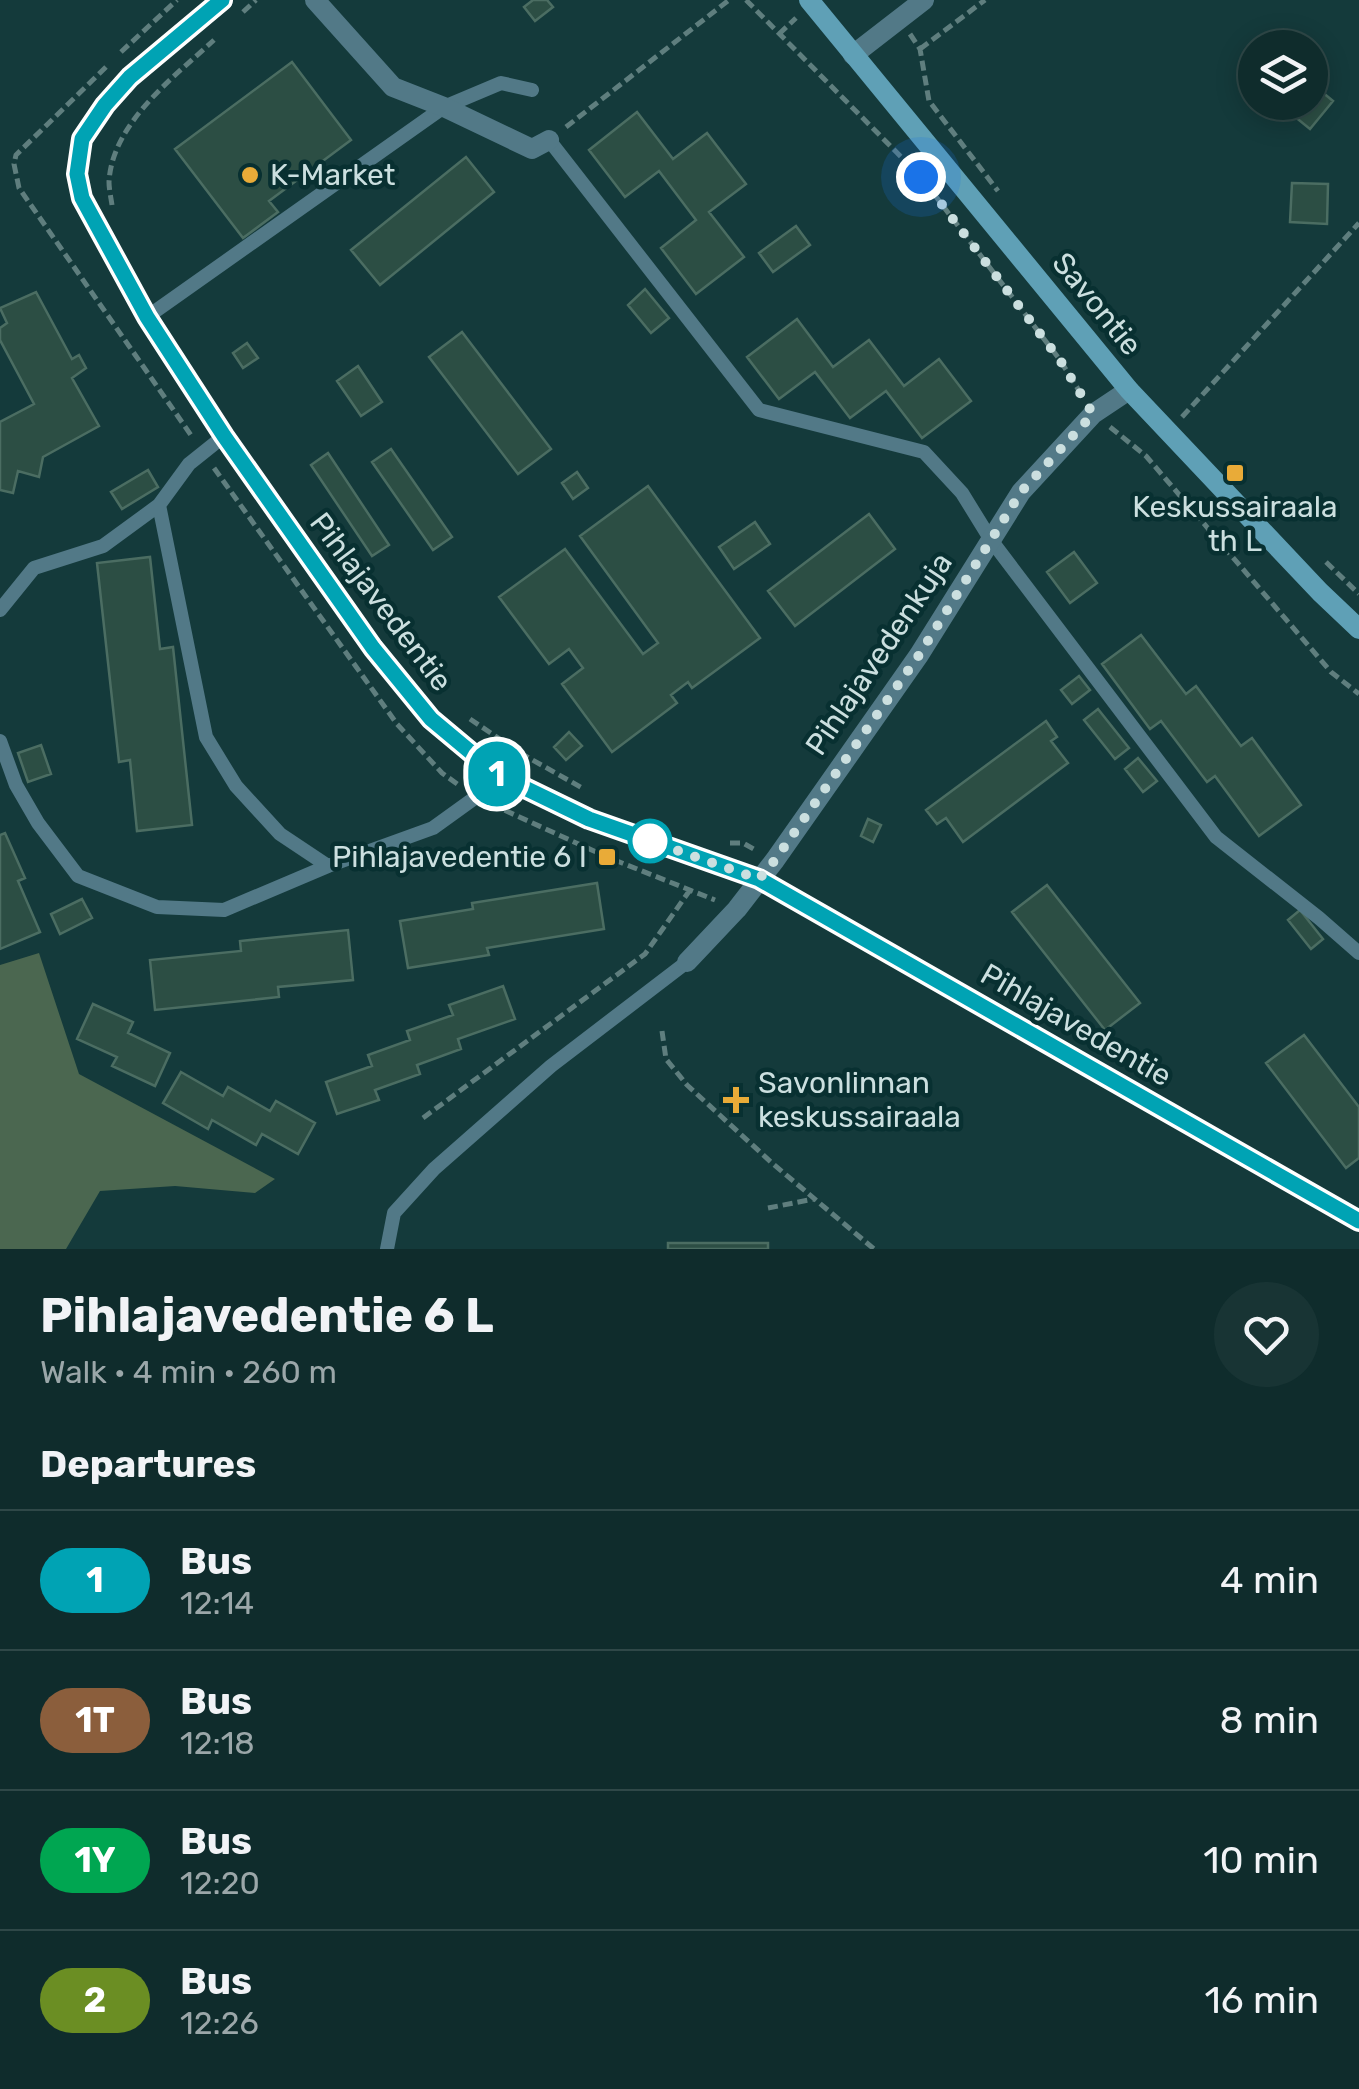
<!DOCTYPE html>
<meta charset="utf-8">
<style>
body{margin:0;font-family:Rubik,sans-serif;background:#183434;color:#f1f3f6;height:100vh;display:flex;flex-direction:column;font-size:38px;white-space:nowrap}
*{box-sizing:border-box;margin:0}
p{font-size:32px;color:#9ba7a9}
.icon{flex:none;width:55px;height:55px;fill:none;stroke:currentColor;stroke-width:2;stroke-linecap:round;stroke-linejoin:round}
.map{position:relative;height:1249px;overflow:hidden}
.panel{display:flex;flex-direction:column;background:#0f2c2c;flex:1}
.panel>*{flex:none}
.badge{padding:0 20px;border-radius:32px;font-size:35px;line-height:65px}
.buttons{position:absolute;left:1238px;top:30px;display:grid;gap:20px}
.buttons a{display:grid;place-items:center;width:90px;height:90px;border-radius:50%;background:#0f2c2c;box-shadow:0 5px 25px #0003,0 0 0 2px #2f4848;font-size:50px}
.you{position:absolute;width:50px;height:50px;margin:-25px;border:8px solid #fff;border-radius:50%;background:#1a73e8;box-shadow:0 0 0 15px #1a73e833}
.map>.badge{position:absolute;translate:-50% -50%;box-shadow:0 0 0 5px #fff}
h2{padding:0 40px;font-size:38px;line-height:90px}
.round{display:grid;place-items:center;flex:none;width:105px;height:105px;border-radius:52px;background:#183434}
.summary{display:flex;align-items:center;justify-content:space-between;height:170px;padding:0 40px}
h1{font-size:48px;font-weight:700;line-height:75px}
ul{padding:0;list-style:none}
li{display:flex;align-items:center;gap:30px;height:140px;padding:0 40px;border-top:2px solid #2f4848}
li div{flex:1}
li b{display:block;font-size:38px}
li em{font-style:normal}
li .badge{min-width:110px;font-weight:700;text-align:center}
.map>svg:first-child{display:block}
</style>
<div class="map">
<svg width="1359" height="1249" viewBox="0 0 1359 1249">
<rect width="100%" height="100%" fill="#143a3b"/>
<path fill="#4b6750" d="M39,953L79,1074L275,1179L255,1193L175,1186L100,1191L66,1249H0V965Z"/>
<path fill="#2c4e44" stroke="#4b6d62" stroke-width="2.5" d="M533,0H547L553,7L535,21L524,7Z
M292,62L351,140L269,201L278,212L243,238L175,149Z
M1310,82L1333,101L1310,129L1283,107L1287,102H1310Z
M637,112L673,159L707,133L746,184L709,212L744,257L696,294L661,248L696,220L659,171L625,197L589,150Z
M466,157L494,192L380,285L351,250Z
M1292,183L1328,184L1327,224L1290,222Z
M796,226L810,245L773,272L759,253Z
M645,289L669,318L651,333L628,305Z
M36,292L72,359L79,355L86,368L72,378L99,426L43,457L39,477L18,471L13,493L0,490V422L34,404L0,340V328L7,323L0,308Z
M797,319L833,367L869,340L904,386L939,359L971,401L922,438L886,391L850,418L815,372L779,399L747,357Z
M462,332L551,449L518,474L429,357Z
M247,343L258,358L243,368L233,353Z
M358,366L382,402L361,416L337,381Z
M391,449L452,537L433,550L372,462Z
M328,453L389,545L372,556L311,465Z
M148,470L158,487L122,509L111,492Z
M577,472L588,488L573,499L562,483Z
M648,486L760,638L692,688L688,682L671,695L677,703L612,752L562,684L583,668L569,649L549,664L499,597L565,549L643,654L658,643L580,536Z
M869,514L895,549L795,626L768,591Z
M755,522L770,544L734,569L719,547Z
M1074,552L1097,583L1070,603L1047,572Z
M150,557L160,649L173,647L192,825L137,831L130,760L119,762L97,563Z
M1141,635L1186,694L1196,686L1241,746L1252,738L1301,805L1259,836L1215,776L1207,782L1161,721L1150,729L1102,664Z
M1079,676L1090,690L1072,704L1061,690Z
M1098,709L1129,748L1115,759L1084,720Z
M1046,721L1057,737L1051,741L1068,763L963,842L946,818L937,824L926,810Z
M569,732L582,746L566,760L554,747Z
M41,745L51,774L28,782L18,753Z
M1138,758L1157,781L1143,792L1125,769Z
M868,819L881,825L873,842L861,836Z
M5,833L25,878L18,881L40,932L0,949V835Z
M597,883L604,929L487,948L489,955L408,968L400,921L473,909L472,903Z
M1047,885L1140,1003L1105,1030L1012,912Z
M82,899L92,918L60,934L51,914Z
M1300,910L1323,939L1311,949L1288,920Z
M348,930L353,980L278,987L279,997L155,1010L150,960L241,951L240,941Z
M503,986L515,1019L458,1039L461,1049L417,1065L420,1074L375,1090L379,1100L337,1114L326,1082L372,1066L368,1055L410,1040L407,1031L453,1015L449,1005Z
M93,1004L133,1022L128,1033L170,1053L155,1086L112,1066L117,1057L77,1039Z
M1304,1035L1359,1107V1158L1346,1168L1266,1063Z
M181,1072L223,1096L228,1087L270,1111L276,1101L315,1123L298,1154L262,1134L256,1145L212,1120L208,1129L163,1103Z
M668,1243H768V1249H668Z"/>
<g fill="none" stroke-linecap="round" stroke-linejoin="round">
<path stroke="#5f7e7e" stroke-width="5" stroke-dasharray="10 5" stroke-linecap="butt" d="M746,0L921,177L1060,360L1083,397
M243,12L256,0
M779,34L796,18
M910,34L920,49L929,101L998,191
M920,49L985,0
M121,52L177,0
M106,67L16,155L14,164L19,188L193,438
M566,127L729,0
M112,205C111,198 109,189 109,182C112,123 174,77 214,40
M1182,417L1359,223
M1110,427L1146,456L1331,672L1359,694
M214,468L397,724L442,773L460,786
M1326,562L1359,594
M470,719L522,754L584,789
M491,804L607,857L715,900
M730,843H743L757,851
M662,1031L666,1059L687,1085L772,1163L874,1249
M423,1118L645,954L690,890
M768,1208L814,1199"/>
<path stroke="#527987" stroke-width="14" d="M549,140L759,410L924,452L962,493L991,540L1216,837L1319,918L1359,953
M147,317L444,107L501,83L532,90
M224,436L189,464L159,505L206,737L236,786L280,834L328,866L433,828L476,797L498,775
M0,610L34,568L103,546L159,505
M0,741L16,785L38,823L78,876L157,907L224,910L328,866
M387,1249L394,1213L434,1169L551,1066L687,962"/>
<path stroke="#527987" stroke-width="20" d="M223,0L130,77L105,105L82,139L77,174L82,198L147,317L224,436L373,648L431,719L498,775L589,819L759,879L1359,1221
M315,0L393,87L444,107L532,149L549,140
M853,55L924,0
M687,962L737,909L775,860L919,655L1021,492L1093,414L1129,390"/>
<path stroke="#5fa0b6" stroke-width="20" d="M809,0L1129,390L1320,592L1359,629"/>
</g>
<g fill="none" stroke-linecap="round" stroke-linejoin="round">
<defs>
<path id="line" d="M222,0L130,77L105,105L82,139L77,174L82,198L147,317L224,436L373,648L431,719L498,775L589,819L759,879L1359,1221"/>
</defs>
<use href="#line" stroke="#fff" stroke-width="22"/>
<use href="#line" stroke="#00a3b4" stroke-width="15"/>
<path stroke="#cbdfdf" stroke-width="10" stroke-dasharray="0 18" d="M650,841L647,840L759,879L775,860L919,655L1021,492L1093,414L1060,360L921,177"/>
</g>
<g fill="#e9ab38" stroke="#083031" stroke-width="4">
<circle cx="250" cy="175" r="10"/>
<rect x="1225" y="463" width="20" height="20" rx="5"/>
<rect x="597" y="847" width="20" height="20" rx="5"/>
<path d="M731 1085h10v10h10v10h-10v10h-10v-10h-10v-10h10z"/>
</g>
<circle fill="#fff" stroke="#00a3b4" stroke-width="5" cx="650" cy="841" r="20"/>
<g text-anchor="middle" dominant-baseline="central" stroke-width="9" stroke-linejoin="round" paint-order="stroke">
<g font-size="30" fill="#cbdfdf" stroke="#083031" text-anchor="start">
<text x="270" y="175">K-Market</text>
<text x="1235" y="507" text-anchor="middle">Keskussairaala<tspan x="1235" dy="34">th L</tspan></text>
<text x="587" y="857" text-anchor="end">Pihlajavedentie 6 I</text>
<text x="758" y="1083">Savonlinnan<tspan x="758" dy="34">keskussairaala</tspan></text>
</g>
<g font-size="30" fill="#cbdfdf" stroke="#083031">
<text transform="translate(1097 304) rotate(51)">Savontie</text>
<text transform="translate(381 602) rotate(53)">Pihlajavedentie</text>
<text transform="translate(879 654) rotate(-56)">Pihlajavedenkuja</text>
<text transform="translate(1076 1025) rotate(30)">Pihlajavedentie</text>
</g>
</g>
</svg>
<div class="buttons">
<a><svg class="icon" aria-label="layers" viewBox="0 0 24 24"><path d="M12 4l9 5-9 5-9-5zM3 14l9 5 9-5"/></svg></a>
</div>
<div class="you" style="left:921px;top:177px"></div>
<b class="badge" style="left:497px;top:774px;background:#00a3b4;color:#fff">1</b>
</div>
<section class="panel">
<div class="summary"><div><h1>Pihlajavedentie 6 L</h1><p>Walk · 4 min · 260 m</p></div><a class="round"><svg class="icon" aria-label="heart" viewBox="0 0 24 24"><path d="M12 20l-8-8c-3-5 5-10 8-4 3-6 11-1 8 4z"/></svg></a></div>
<h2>Departures</h2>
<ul>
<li><span class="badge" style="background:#00a3b4;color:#fff">1</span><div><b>Bus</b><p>12:14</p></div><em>4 min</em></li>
<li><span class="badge" style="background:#8b5e3c;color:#fff">1T</span><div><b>Bus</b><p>12:18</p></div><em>8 min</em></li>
<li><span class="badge" style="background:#00a651;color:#fff">1Y</span><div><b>Bus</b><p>12:20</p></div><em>10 min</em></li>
<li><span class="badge" style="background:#6b8e23;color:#fff">2</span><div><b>Bus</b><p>12:26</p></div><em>16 min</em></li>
</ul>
</section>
